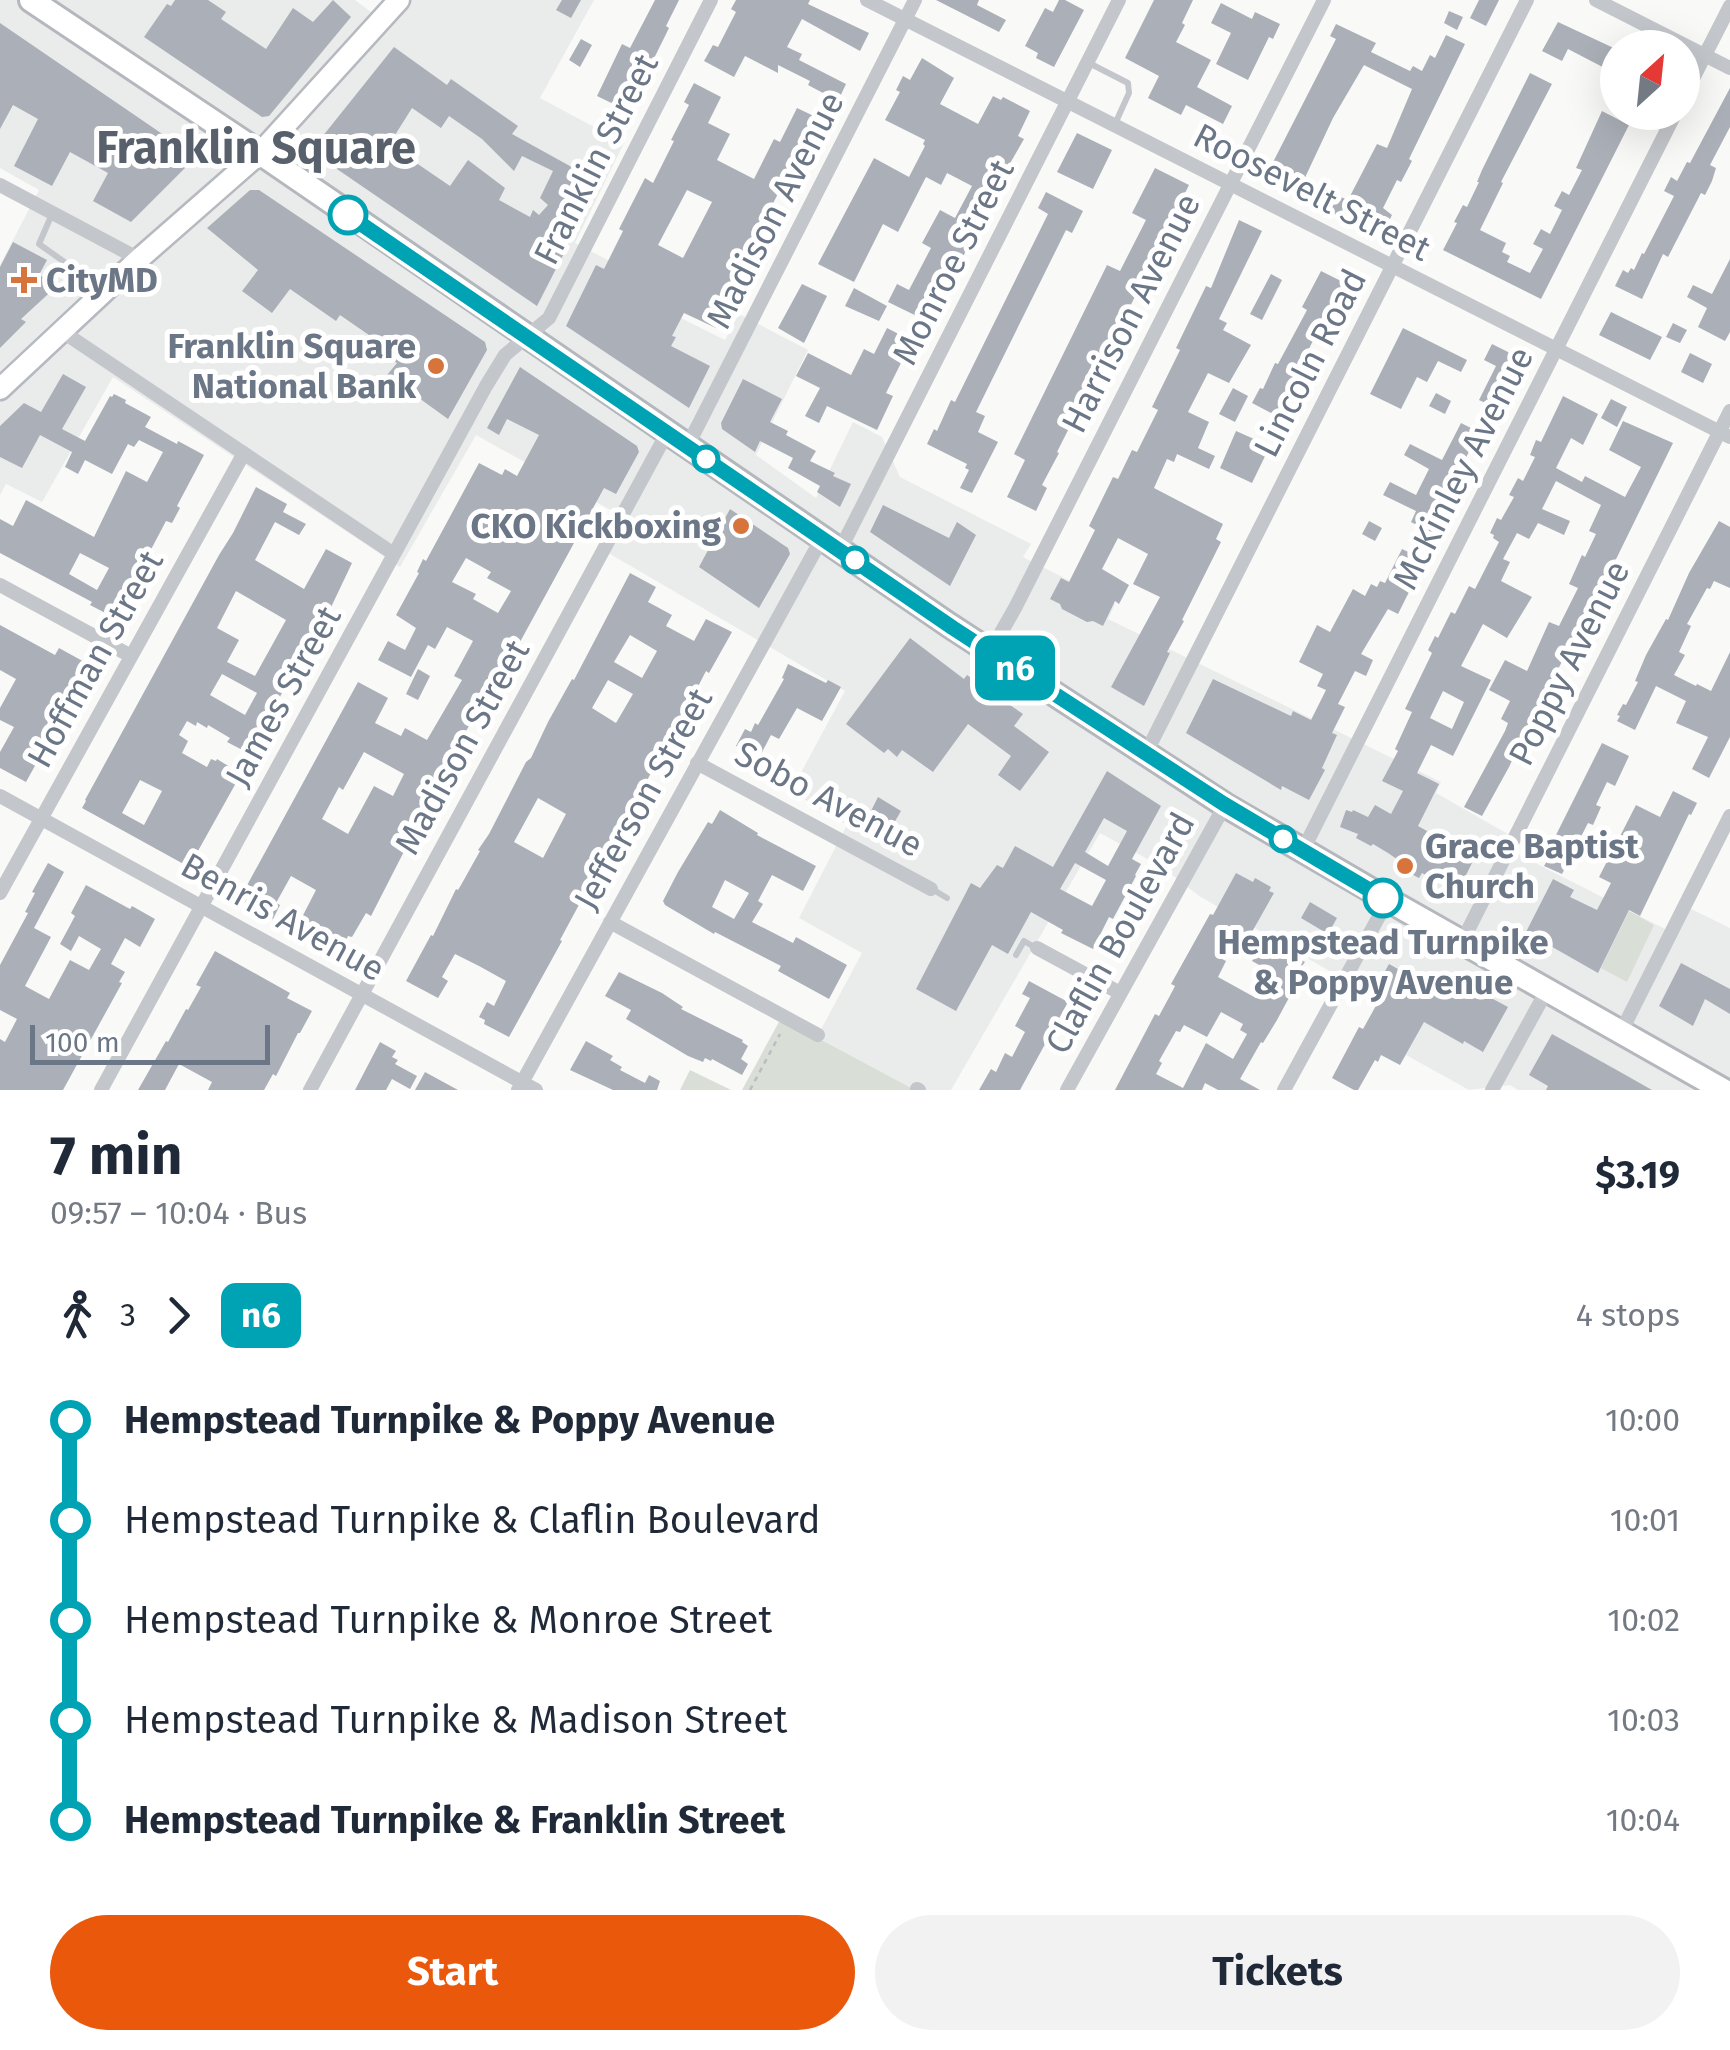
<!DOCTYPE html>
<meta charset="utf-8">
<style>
body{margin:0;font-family:"Fira Sans",sans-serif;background:#f2f2f3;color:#1f2937;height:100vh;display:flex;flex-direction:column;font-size:38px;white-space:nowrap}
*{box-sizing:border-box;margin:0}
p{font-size:32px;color:#747a83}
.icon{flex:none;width:55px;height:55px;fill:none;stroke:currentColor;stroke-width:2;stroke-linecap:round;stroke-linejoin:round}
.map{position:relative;height:1090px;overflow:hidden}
.panel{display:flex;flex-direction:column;background:#fff;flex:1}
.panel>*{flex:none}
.badge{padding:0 20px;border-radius:15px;font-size:35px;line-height:65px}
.needle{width:65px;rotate:27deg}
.controls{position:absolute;left:1600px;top:30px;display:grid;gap:20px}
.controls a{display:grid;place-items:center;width:100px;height:100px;border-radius:50%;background:#fff;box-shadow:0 10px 40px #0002;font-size:50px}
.scale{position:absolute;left:30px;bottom:25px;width:240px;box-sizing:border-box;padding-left:10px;border:5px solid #6b7686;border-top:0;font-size:28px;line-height:35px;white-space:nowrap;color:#6b7686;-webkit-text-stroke:8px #fff;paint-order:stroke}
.map>.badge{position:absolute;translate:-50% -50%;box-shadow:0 0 0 5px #fff}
.legs{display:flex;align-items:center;gap:15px;height:110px;padding:0 50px;font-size:32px}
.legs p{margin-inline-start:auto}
.head{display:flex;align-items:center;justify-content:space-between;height:170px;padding:0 50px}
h1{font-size:55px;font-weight:700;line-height:75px}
.button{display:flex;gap:20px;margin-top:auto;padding:20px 50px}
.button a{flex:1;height:115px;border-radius:60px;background:#ea580c;color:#fff;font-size:40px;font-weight:700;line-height:115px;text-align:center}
.button a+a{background:#f2f2f3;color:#1f2937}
ul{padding:0 50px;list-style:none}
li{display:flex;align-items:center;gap:35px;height:100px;font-size:38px}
li i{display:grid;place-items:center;width:15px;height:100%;margin:0 12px;background:currentColor}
li i::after{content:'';width:25px;height:25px;margin:-12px;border:8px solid;border-radius:50%;background:#fff}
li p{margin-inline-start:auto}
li:first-child i{background:linear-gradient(#0000 50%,currentColor 0)}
li:last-child i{background:linear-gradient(currentColor 50%,#0000 0)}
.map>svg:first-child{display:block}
</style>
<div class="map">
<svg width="1730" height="1090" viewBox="0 0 1730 1090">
<rect width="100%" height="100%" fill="#f9f9f7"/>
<path fill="#eaebeb" d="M0,0H355L371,12L383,0H594L540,98L624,143L575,243L650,282L643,299L725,340L739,314L808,350L756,455L816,498L853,422L882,437L900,477L1031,544L1023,557L1115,604L1108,619L1441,782L1436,793L1513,837L1508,849L1669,931L1683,905L1730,928V1090H1518L1510,1085L1469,1090L1406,1055L1422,1024L1199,896L1162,867L1100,833L951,1090H915L817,1037L862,953L799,918L847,825L791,791L845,691L605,551L623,517L476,435L400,567L113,377L42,502L6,484L0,495V265L39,190L0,168Z"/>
<path fill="#d9ded7" d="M1629,911L1654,925L1627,982L1601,968Z
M781,1018L915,1090H742Z
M690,1070L731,1090H680Z"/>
<path fill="#abb0b8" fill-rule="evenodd" d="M175,0H208L226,12L221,19L266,49L293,8L313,22L333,0L351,17L269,116L262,117L144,37L167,4L171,6Z
M562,0H581L571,18L556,10Z
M655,0H679L666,26L669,28L628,111L597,96L622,44L630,48Z
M736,0H810L808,4L869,33L860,51L802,19L787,47L802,54L799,60L846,84L838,101L808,85L810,81L778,65V73L745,56L734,77L704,61L713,45L718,47L736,12L731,9Z
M936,0H979L977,5L1006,20L999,32Z
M1059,0H1065L1084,10L1054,67L1036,58L1038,53L1025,46L1045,8L1053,12Z
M1154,0H1193L1182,23L1185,25L1176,42L1211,60L1197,87L1232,106L1223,124L1186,105L1181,115L1148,98L1159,76L1125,58Z
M1479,0H1499L1486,26L1470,18Z
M1221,3L1252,19L1255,12L1280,24L1273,39L1269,37L1248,80L1216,64L1231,33L1211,23Z
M1449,11L1463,17L1457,30L1444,23Z
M1558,22L1618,50V75L1568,49L1562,61L1542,51Z
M0,23L196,157L131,222L93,201L108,173L70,152L52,186L14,166L38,119L13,105L0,129Z
M1336,24L1376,43L1371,52L1410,71L1413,66L1422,71L1430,55L1435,58L1446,35L1465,44L1409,159L1412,161L1401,182L1397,180L1383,208L1392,215L1384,231L1345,210L1341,218L1327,211L1336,195L1348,200L1377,144L1387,148L1412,89L1364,65L1333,118L1302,184L1270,168L1336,39L1330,36Z
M581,39L592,45L580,67L569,60Z
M394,47L447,85L451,79L518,126L512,134L588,176L567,217L579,224L537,306L315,154L314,147ZM412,108L441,128L449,116L482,139L514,171L522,156L553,171L540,198L548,205L539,215L533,210L530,217L499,200L505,188L468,160L450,186L387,143L395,135Z
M922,58L954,78L940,104L978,124L993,96L1001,100L1003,97L1030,111L1018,136L1024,139L967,238L972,241L935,304L940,306L931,323L888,302L897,284L909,290L931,248L922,243L940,210L955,218L972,186L947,173L941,185L926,177L898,232L883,224L854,282L818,264L874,158L909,177L925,146L923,144L925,140L885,120L900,92L896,90L903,76L910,80Z
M1530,73L1552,84L1501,182L1503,183L1480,230L1506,243L1502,252L1510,256L1507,262L1530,273L1543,249L1533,244L1541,229L1550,234L1562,210L1554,206L1562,191L1569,195L1582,170L1576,168L1602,111L1629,125L1541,299L1443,250L1457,223L1454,222L1463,205L1467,207L1479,182H1477L1482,170Z
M694,83L721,97L708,123L730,134L717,160L754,179L774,139L780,142L797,108L818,118L799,157L806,161L798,178L788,174L760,229L767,232L752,263L754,264L747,279L742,277L716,328L684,313L672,336L676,337L671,346L710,366L689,408L566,326L596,265L604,269L623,231L619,229L645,178L653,183L674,141L671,140L689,105L684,102ZM687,190L712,202L683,258L658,245Z
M1730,88V127L1710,165L1716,168L1712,181L1705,195L1701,193L1668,257L1663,254L1642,299L1615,286L1623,270L1628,273L1631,268L1634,270L1642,253L1644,254L1674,196L1664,191L1671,177L1677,181L1687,162L1690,163Z
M1077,133L1112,150L1093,189L1057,172Z
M1155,168L1189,185L1163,237L1169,240L1161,257L1152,252L1138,280L1142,282L1125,317L1057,452L1059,453L1042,485L1047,488L1036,511L1007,497L1025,460L1014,454L1107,265L1120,271L1146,220L1132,213Z
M250,190H259L485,342L487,350L448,419L387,375L397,363L375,348L379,342L340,315L336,321L290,289L272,313L242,291L258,270L207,228Z
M1046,192L1083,211L1072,233L1066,230L976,412L985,416L978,432L998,442L972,493L960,488L969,470L965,468L967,464L927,444L934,429L937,431L951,400L955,402L1048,214L1038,208Z
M1239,220L1262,231L1219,319L1227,323L1223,330L1251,345L1229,383L1208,373L1188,412L1209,422L1198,448L1215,456L1209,469L1177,454L1174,462L1167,459L1154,488L1223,524L1216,539L1221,542L1182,620L1184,621L1167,652L1170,653L1144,706L1111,687L1160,597L1133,584L1148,554L1118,538L1102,569L1129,585L1119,604L1115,601L1103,626L1093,621L1087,622L1062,609L1060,604L1050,599L1061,578L1069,582L1095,530L1089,526L1113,477L1118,479L1132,450L1137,452L1158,410L1152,407L1180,350L1176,348L1206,286L1211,288Z
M13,242L47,260L39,275L58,285L21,319L26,322L0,348V267Z
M1730,259V332L1725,341L1698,327L1707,308L1687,297L1693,285L1712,294Z
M1321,271L1345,283L1328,320L1324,318L1307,353L1310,355L1277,416L1252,403L1260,388L1263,389L1275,363L1278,364L1307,310L1302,307Z
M1271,274L1282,280L1262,320L1250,314Z
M802,284L827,296L804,343L778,328Z
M854,288L887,306L879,321L845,306Z
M1611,312L1662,337L1650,360L1599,335Z
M1673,323L1687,330L1680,343L1666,337Z
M887,328L918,344L910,361L904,357L886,393L893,396L877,430L827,406L819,423L805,416L820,388L796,376L808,353L851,375L864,349L874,354Z
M1403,328L1467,360L1461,372L1438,361L1427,382L1417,377L1401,409L1370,394Z
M1492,344L1522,359L1502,407L1497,405L1496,408L1479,400L1496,366L1484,360Z
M1690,353L1712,364L1703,383L1681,372Z
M520,367L637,446L639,452L616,494L604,488L514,653L503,672L501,671L462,738L413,829L415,830L371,916L366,913L352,937L348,936L342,948L299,923L316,890L291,876L276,903L280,905L273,919L239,900L358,682L388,698L375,723L401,736L405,728L427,740L462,680L454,676L473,641L447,627L435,649L428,645L411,677L378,660L388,641L405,650L416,628L396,615L419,573L417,572L423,559L426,561L479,463L502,475L505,469L517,476L539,435L507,419L499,435L487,428ZM466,558L491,572L487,578L511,591L498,613L473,599L476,594L452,582ZM364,752L404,774L393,796L374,786L348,834L322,819L339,787L343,790Z
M63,374L86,387L62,429L85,441L110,396L112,397L114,394L126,400L125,403L151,417L145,427L177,444L178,441L204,455L177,506L180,508L172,523L166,521L115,618L90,605L92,602L0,553V519L13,526L26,500L94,537L126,471L147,482L163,452L139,440L134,447L128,444L112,474L85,460L78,474L65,467L72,452L40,435L22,468L0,457V426L24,403L41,412ZM80,553L109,568L97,590L69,574Z
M743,379L782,399L770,422L788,431L786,435L816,451L810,461L835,473L833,476L851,484L840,507L817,492L820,486L788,468L793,458L760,441L755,452L722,429L721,423Z
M1233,388L1248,396L1235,422L1219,414Z
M1436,393L1451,401L1445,414L1429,406Z
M1563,396L1598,414L1583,445L1571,438L1556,468L1582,482L1585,476L1625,497L1641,467L1609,450L1623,421L1673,443L1597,598L1595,597L1552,681L1550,680L1509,767L1482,816L1464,807L1505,731L1508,723L1501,719L1510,701L1489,690L1505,660L1527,671L1549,622L1559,626L1578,588L1569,584L1582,555L1585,557L1596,534L1589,531L1601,505L1556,481L1542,509L1570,521L1564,535L1538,523L1529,539L1517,533L1503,559L1510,562L1501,581L1532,597L1507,638L1483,624L1461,666L1491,680L1453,756L1431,745L1417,773L1439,784L1418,826L1427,831L1425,836L1441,845L1447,835L1477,853L1459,889L1454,891L1422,873L1419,878L1398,867L1401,862L1388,853L1373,844L1371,846L1356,838L1358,834L1340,827L1346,810L1352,812L1353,810L1368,817L1375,805L1391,814L1403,791L1382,781L1398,751L1395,749L1412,712L1405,709L1432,653L1428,650L1435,636L1438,638L1451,612L1455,614L1469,586L1475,589L1499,542L1493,538L1494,535L1490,533L1497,518L1501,520L1514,497L1509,495L1518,478L1523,481L1535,457L1530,455L1536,440L1541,442ZM1443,691L1464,702L1452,729L1430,718Z
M1611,399L1627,407L1617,427L1601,418Z
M1461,423L1479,432L1456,477L1465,481L1437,535L1411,522L1416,511L1383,495L1390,482L1416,495L1429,469L1404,455L1410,444L1442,460Z
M1236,431L1270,446L1252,483L1220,468Z
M256,487L287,504L283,512L306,524L299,535L275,522L255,560L304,589L326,549L352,563L324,622L296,674L293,672L250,754L227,742L230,738L208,725L207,728L197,722L196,726L187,721L179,735L188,741L182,753L207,767L211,759L216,761L217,759L241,774L189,867L82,808L86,801L85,800L219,555L233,533ZM236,591L286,620L255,676L227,662L239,640L217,628ZM222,674L257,693L245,715L210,695ZM140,780L162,791L144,825L122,813Z
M883,505L949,538L957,522L976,535L950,586L870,532Z
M730,509L788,548L790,554L759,608L699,567Z
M1369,521L1382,528L1375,541L1362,534Z
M1719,521L1730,527V588L1714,581L1710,589L1707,588L1687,624L1691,626L1679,652L1685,655L1674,675L1696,686L1697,684L1711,691L1730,652V737L1709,778L1692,769L1708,737L1676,723L1686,701L1656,686L1635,730L1617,721L1620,716L1617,715L1623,704L1626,705L1638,682L1635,681L1646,655L1666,619L1668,620L1689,573Z
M1402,549L1425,560L1398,614L1388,609L1361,654L1373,660L1366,676L1355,671L1338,704L1345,707L1332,733L1337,735L1322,768L1325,770L1309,800L1282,786L1281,790L1186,733L1213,679L1291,716L1293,711L1311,720L1326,690L1317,686L1323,674L1299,662L1317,625L1330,632L1353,589L1365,596L1371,584L1377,587L1380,581L1385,583Z
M630,573L656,587L648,602L672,615L666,626L694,641L706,619L732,632L709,673L706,671L687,708L689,710L679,728L676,726L644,786L646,787L639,800H637L588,889L590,890L583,903L581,901L560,940L562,941L509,1037L484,1024L485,1020L479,1017L487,1002L494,1006L506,981L479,966L455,954L442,977L448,981L438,998L406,981L431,935L433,936L456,889L458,890L461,885L480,851L478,850L489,834L526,762L531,758L548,722L572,679L574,680ZM630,635L657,651L642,678L614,662ZM608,680L633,694L616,723L592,708ZM538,798L566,814L543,858L514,842Z
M0,625L55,655L59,648L88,664L85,669L88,670L26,782L0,768V752L14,727L0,720V708L16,679L0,670Z
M910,638L964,679L967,675L1023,714L1014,726L1049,752L1020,791L998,775L1011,756L968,724L933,772L902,750L897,757L888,749L884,753L846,724Z
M788,664L826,683L828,680L841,687L822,721L797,708L779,739L771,735L759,758L736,746L745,729L751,732L755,723L758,725L784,679L782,678Z
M418,669L430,676L418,700L406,694Z
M1602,743L1629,756L1615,786L1607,782L1596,805L1601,807L1593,825L1588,823L1562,874L1544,866L1547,861L1544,859Z
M1107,771L1161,806L1132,859L1141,864L1135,875L1136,876L1113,919L1109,917L1093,949L1061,933L1063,930L1031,912L1008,954L992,945L956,1011L916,989L971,883L980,888L997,865L1003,868L1015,846L1053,867ZM1104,818L1127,831L1108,866L1085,852ZM1075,863L1106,880L1092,906L1060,889Z
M1673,791L1697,803L1691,815L1689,814L1640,916L1629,910L1598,973L1526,932L1553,879L1574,890L1570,897L1597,910L1611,883L1599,877L1636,805L1660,817Z
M878,797L901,811L890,830L868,817Z
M720,810L758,833L757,835L816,866L803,891L772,875L758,901L763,904L752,922L793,943L796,937L847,965L829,999L778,971L781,966L715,932L714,934L665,905L663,901L678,872L708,822L712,824ZM725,880L749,893L734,919L712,907Z
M48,863L64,872L34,928L51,937L25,986L49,999L70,960L89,970L101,949L79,936L71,951L60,944L75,916L71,913L86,885L130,909L132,906L155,919L140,947L125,938L111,964L125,972L119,982L122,983L63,1090H0V1039L5,1042L17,1019L0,1010V965L28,913L25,912L35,893L32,892Z
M1236,873L1253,882L1255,878L1271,887L1269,891L1274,893L1248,939L1232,931L1218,957L1226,961L1218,977L1256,998L1270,971L1252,961L1264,940L1305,962L1302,966L1305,968L1277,1020L1263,1043L1261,1042L1240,1079L1260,1090H1218L1205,1083L1202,1090H1115L1155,1014L1159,1016L1173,990L1175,986L1171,984L1210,914L1213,915ZM1221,1012L1243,1024L1240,1030L1247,1034L1233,1059L1206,1043L1183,1088L1156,1074L1162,1063L1159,1061L1176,1031L1180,1032L1184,1025L1207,1037Z
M1310,902L1337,918L1328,934L1301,918Z
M215,951L290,993L287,998L312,1011L300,1033H298L276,1076L273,1074L264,1090H208L212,1082L179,1064L165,1090H138L166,1041L168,1042L186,1009L188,1010L201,987L196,985Z
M1681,963L1730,989V1014L1705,999L1693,1026L1659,1006Z
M1389,964L1441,993L1450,976L1508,1007L1483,1052L1464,1041L1463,1044L1424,1022L1400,1065L1381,1055L1378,1062L1375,1060L1358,1090H1354L1332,1078L1359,1027L1363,1029L1383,993L1375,989Z
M619,972L662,993L683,1007L681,1009L743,1040L742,1042L748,1046L741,1059L748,1064L742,1075L712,1059L711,1061L705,1058L703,1062L688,1056L626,1019L631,1010L605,996Z
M1029,981L1068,1002L1020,1090H979L991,1069L996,1072L1005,1053L1012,1057L1025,1032L1015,1026L1030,998L1022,994Z
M1552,1034L1622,1073L1652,1090H1546L1548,1086L1529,1075Z
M586,1041L613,1056L610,1060L622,1067L620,1070L645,1083L649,1075L660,1081L657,1090H613L570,1070Z
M380,1042L396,1051L392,1057L398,1060L395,1064L417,1076L410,1089L392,1079L386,1090H355Z
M425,1072L458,1090H415Z"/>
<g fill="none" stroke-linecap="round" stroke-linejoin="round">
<defs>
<path id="secondary" d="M0,389L139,259L260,153L399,0"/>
<path id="primary" d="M31,0L260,153L949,625L1225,805L1388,900L1723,1090"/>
</defs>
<use href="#secondary" stroke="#b6b9bf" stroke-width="25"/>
<use href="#primary" stroke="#b4b8bd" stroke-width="28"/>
<path stroke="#bbbdc0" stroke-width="2.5" stroke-dasharray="5 5" stroke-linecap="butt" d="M750,1090L780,1034"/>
<path stroke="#c3c6ca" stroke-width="6" d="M1089,63L1128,83L1129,93L1115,124
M52,214L39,244L104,290
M932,889L947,898
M1016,955L1024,941L1036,948"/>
<path stroke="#c3c6ca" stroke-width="14" d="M867,0L1730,437
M1596,0L1730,68
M1682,100L1730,6
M0,185L139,259
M60,330L394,554
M687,447L915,0
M840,550L1119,0
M0,585L131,656
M990,652L1015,608L1324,0
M1146,753L1527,0
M697,763L931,889
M0,796L536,1090
M1303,850L1676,112
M0,893L244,453
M610,922L818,1035
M1462,942L1730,411
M1037,948L1120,993
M1621,1032L1730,816
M917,1089L919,1090
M101,1090L486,386L505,355L549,318L711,0
M310,1090L667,433
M518,1090L822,538
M1067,1090L1225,805
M1284,1090L1388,900
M1492,1090L1547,990"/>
<use href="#secondary" stroke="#fff" stroke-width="20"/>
<use href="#primary" stroke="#fff" stroke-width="22"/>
</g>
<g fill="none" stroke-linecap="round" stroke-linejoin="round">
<defs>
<path id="line-1" d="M348,215L953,628L1224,804L1383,898"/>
</defs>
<use href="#line-1" stroke="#fff" stroke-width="22"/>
<use href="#line-1" stroke="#00a3b4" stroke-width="15"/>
</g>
<g fill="#fff" stroke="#00a3b4" stroke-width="5">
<circle cx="348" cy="215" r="18"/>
<circle cx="706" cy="459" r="12"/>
<circle cx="855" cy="560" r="12"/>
<circle cx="1283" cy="839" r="12"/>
<circle cx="1383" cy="898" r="18"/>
</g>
<g fill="#d6743b" stroke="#fff" stroke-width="4">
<path d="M19 265h10v10h10v10h-10v10h-10v-10h-10v-10h10z"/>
<circle cx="436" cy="366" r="10"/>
<circle cx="741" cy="526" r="10"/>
<circle cx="1405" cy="866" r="10"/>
</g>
<g text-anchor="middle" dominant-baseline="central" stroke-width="10" stroke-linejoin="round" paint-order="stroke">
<g font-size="35" fill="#6b7686" stroke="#fff">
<text transform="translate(596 159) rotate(-63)">Franklin Street</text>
<text transform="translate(1312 192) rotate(27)">Roosevelt Street</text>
<text transform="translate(775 210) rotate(-63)">Madison Avenue</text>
<text transform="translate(953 262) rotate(-63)">Monroe Street</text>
<text transform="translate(1131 313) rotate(-63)">Harrison Avenue</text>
<text transform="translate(1310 363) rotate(-63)">Lincoln Road</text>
<text transform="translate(1463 468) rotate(-63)">McKinley Avenue</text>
<text transform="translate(95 659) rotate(-61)">Hoffman Street</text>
<text transform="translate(1569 663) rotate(-63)">Poppy Avenue</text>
<text transform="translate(283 696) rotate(-61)">James Street</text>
<text transform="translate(462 747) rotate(-61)">Madison Street</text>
<text transform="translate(643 799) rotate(-61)">Jefferson Street</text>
<text transform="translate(829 799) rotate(28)">Sobo Avenue</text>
<text transform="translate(283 917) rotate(29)">Benris Avenue</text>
<text transform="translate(1120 933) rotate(-61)">Claflin Boulevard</text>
</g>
<g font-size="35" font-weight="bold" fill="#6b7686" stroke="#fff" text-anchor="start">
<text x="46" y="280">CityMD</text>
<text x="416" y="346" text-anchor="end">Franklin Square<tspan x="416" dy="40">National Bank</tspan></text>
<text x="721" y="526" text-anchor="end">CKO Kickboxing</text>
<text x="1425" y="846">Grace Baptist<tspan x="1425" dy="40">Church</tspan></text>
</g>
<g font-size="35" font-weight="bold" fill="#6b7686" stroke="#fff">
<text x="1383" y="942">Hempstead Turnpike<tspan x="1383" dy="40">&amp; Poppy Avenue</tspan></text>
</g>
<g font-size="45" font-weight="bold" fill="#58606c" stroke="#fff">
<text x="256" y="148">Franklin Square</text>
</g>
</g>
</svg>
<div class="controls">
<a><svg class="needle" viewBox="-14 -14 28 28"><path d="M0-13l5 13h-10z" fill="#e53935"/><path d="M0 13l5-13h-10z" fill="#747a83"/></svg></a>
</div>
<div class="scale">100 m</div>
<b class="badge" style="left:1015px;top:668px;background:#00a3b4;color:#fff">n6</b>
</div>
<section class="panel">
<div class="head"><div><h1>7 min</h1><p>09:57 – 10:04 · Bus</p></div><b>$3.19</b></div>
<div class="legs"><svg class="icon" aria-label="walk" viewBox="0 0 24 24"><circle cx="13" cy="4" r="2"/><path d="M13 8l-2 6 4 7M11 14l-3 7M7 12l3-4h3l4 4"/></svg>3<svg class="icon" aria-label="forward" viewBox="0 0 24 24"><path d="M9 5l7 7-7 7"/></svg><b class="badge" style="background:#00a3b4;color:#fff">n6</b><p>4 stops</p></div>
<ul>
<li><i style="color:#00a3b4"></i><b>Hempstead Turnpike &amp; Poppy Avenue</b><p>10:00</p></li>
<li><i style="color:#00a3b4"></i><span>Hempstead Turnpike &amp; Claflin Boulevard</span><p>10:01</p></li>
<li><i style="color:#00a3b4"></i><span>Hempstead Turnpike &amp; Monroe Street</span><p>10:02</p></li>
<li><i style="color:#00a3b4"></i><span>Hempstead Turnpike &amp; Madison Street</span><p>10:03</p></li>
<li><i style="color:#00a3b4"></i><b>Hempstead Turnpike &amp; Franklin Street</b><p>10:04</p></li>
</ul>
<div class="button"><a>Start</a><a>Tickets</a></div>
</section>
